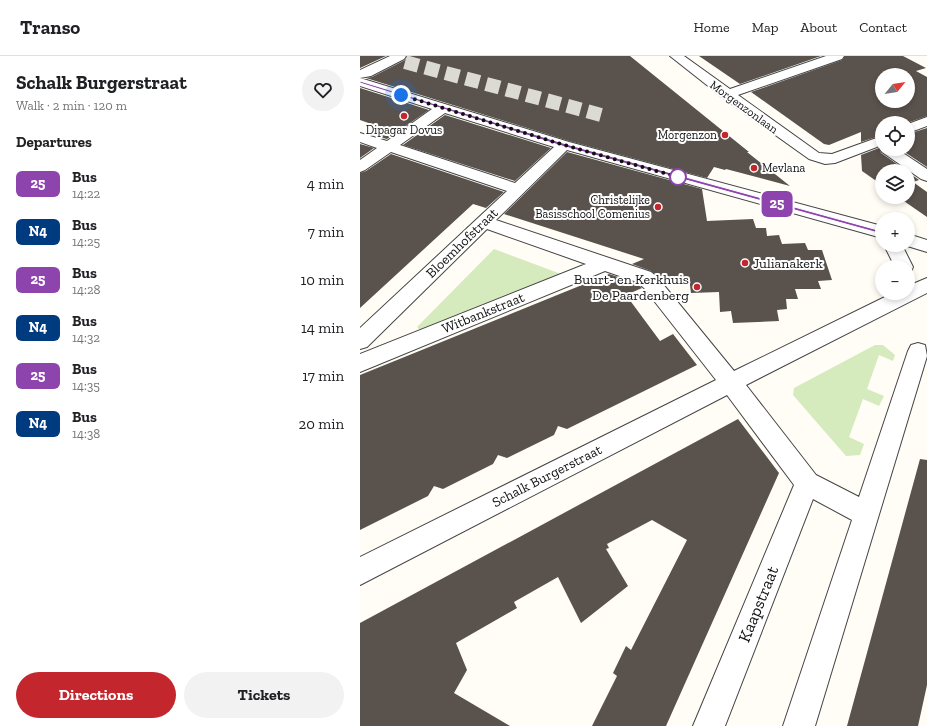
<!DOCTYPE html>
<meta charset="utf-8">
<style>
body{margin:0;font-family:"Zilla Slab",serif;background:#f2f2f2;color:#202124;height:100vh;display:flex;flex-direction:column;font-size:15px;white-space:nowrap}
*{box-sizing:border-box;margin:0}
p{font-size:13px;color:#757577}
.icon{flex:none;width:22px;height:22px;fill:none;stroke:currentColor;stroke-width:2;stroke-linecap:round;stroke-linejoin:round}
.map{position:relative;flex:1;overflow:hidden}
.panel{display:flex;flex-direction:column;background:#fff;width:360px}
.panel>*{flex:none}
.badge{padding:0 8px;border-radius:6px;font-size:14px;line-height:26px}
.needle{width:26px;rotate:60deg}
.buttons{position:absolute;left:515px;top:12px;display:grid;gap:8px}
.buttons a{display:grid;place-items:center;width:40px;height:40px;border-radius:50%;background:#fff;box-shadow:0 2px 6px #0003;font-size:20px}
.you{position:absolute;width:20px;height:20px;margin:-10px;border:3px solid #fff;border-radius:50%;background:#1a73e8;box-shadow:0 0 0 6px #1a73e833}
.map>.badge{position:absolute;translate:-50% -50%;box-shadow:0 0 0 2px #fff}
h2{padding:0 16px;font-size:15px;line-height:36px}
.round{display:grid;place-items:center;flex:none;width:42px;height:42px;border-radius:21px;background:#f2f2f2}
.summary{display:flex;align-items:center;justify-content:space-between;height:68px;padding:0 16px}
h1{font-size:19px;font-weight:700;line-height:30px}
.action{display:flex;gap:8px;margin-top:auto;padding:8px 16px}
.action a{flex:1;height:46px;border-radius:24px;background:#c4262e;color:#fff;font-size:16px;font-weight:700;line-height:46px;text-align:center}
.action a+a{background:#f2f2f2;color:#202124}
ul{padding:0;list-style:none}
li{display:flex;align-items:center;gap:12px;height:48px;padding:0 16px}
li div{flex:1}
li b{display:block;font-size:15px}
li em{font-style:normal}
li .badge{min-width:44px;font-weight:700;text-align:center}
header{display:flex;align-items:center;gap:24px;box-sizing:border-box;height:56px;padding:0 20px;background:#fff;border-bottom:1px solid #e0e0e0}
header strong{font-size:19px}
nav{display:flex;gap:22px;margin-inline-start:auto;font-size:14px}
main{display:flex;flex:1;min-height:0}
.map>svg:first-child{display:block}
</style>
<header>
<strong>Transo</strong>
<nav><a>Home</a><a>Map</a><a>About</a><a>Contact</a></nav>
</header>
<main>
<section class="panel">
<div class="summary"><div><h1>Schalk Burgerstraat</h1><p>Walk · 2 min · 120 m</p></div><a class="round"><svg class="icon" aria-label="heart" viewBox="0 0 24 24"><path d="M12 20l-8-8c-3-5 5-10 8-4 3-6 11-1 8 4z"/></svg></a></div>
<h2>Departures</h2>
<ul>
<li><span class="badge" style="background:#8e44ad;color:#fff">25</span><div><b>Bus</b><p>14:22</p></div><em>4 min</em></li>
<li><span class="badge" style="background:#003b80;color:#fff">N4</span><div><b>Bus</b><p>14:25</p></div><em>7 min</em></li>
<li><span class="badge" style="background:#8e44ad;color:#fff">25</span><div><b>Bus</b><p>14:28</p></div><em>10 min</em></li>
<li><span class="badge" style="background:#003b80;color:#fff">N4</span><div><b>Bus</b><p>14:32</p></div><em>14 min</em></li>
<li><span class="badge" style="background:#8e44ad;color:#fff">25</span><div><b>Bus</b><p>14:35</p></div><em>17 min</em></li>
<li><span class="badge" style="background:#003b80;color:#fff">N4</span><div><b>Bus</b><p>14:38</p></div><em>20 min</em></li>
</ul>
<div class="action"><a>Directions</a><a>Tickets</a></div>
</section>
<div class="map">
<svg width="567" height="670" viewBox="0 0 567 670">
<rect width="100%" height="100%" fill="#fffdf5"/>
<path fill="#d5ebbd" d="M134,193L201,218L199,222L62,276L57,271Z
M515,289H523L535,299L533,305L519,299L507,333L524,340L519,350L503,343L489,381L504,388L500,399L486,400L433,339L434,332Z"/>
<path fill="#5a524d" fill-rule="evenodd" d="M0,0H26L0,12Z
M47,0H270L389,96H387L430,130L366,113L365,114L354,111L347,122L209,85L6,22L12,21L45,4Z
M339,0H461L380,28Z
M485,0H543L566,12L556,15L567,21V60L547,67H522V79L501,86V76L469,89L464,88L391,36L482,4ZM522,19H548V45H522Z
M0,32L69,54L27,83L9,78L20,71L0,64Z
M85,59L191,92L155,125L43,89Z
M567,72V111L540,93H548V78Z
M0,88L14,92L0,102Z
M519,92L521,97L547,115H522V129L502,115L501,99Z
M207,96L342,133L347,165L393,163L396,172H406L407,180L419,179L422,188L445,187L448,194H462L472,224L458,225L461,233H435L438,243H426L427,253L417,254L419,265L373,267L371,255L360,256L359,236L331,237L329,222H306L302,224L291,215L272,208L284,203L144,158Z
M31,98L144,136L126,152L113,148L0,252V117L6,115Z
M548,116L559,124L553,126L567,136V161L538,141H548Z
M249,218L276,227L282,232L266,239L300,285L313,278L337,309L207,373L198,370L194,379L147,402L138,399L133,408L83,433L74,430L68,440L0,474V319Z
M378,363L419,417L306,670H232L257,620L253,617L266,590L271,594L327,484L292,464L247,488L249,492L246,493L268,530L221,567L198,521L154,546L157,552L96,587L107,614L94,637L150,670H0V567Z
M560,403L567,404V629L558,670H487Z"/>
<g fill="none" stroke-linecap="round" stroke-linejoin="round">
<path stroke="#dbdad3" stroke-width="14" stroke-dasharray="14 7" stroke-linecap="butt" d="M45,6L241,59"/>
<defs>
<path id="minor" d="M30,0H46L44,3L11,20L0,22V14Z
M310,0H324L370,33L466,0H484L482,3L378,39L459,97L472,98L522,80V89L475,107L465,108L449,103L362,41Z
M0,22L209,86L522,170V182L207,94L136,164L291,216L298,222L374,315L533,237H548V230L567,222V237L386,329L456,419L499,441L548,295L551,289L558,287L565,289L567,300L455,670H423L492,464L453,443L365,670H333L434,429L367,339L0,529V501L356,324L284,232L277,226L245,215L0,316V298L226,208L127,173L7,291L0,293V272L147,135L31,96L5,114L0,116V104L17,92L0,86V77L27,85L72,53L0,30ZM85,57L194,91L155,127L40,89Z
M567,61V70L548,77V68Z
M522,90V93H537L567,113V125L561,123L522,96L520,93Z
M548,178L567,184V196L544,189H548Z
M524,189H542L553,211L551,216H548V211H535Z"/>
</defs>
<use href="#minor" stroke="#444" stroke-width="2"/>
<use href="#minor" fill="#fff" fill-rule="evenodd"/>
</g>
<path fill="#8e44ad" stroke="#fff" d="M0,25L206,88L525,176L522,178L202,90L0,27Z"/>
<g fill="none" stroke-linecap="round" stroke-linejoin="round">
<path stroke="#111" stroke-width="4" stroke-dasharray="0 7.2" d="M41,39L204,89L318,121"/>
</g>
<g fill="#c4262e" stroke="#fff" stroke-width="1.5">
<circle cx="44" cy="60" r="4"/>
<circle cx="365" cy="79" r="4"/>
<circle cx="394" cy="112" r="4"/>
<circle cx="298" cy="151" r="4"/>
<circle cx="385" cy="207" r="4"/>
<circle cx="337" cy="231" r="4"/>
</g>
<circle fill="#fff" stroke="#8e44ad" stroke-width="2" cx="318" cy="121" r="8"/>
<g text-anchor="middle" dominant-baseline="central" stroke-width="4" stroke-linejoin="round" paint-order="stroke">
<g font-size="12" fill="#111" stroke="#fff">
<text transform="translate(384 51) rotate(36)">Morgenzonlaan</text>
</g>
<g font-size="12" fill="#111" stroke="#fff" text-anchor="end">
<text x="44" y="74" text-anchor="middle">Dipagar Dovus</text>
<text x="357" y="79">Morgenzon</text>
<text x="402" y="112" text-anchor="start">Mevlana</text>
<text x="290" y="144">Christelijke<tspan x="290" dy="14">Basisschool Comenius</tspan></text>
</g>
<g font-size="14" fill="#111" stroke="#fff">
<text transform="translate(102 187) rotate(-44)">Bloemhofstraat</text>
<text transform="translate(123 257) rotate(-22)">Witbankstraat</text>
<text transform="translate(187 420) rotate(-27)">Schalk Burgerstraat</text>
</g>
<g font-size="14" fill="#111" stroke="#fff" text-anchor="start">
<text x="393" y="207">Julianakerk</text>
<text x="329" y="223" text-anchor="end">Buurt- en Kerkhuis<tspan x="329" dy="16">De Paardenberg</tspan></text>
</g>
<g font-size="17" fill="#111" stroke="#fff">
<text transform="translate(398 548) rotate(-68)">Kaapstraat</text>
</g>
</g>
</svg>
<div class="buttons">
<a><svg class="needle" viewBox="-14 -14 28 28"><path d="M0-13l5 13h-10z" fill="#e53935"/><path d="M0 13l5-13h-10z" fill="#757577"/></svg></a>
<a><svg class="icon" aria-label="locate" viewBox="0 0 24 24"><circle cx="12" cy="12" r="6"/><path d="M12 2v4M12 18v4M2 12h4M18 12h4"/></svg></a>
<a><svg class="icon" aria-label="layers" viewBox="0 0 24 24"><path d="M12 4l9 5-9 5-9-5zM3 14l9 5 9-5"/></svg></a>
<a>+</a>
<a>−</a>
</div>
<div class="you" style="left:41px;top:39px"></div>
<b class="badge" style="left:417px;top:148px;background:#8e44ad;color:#fff">25</b>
</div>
</main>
